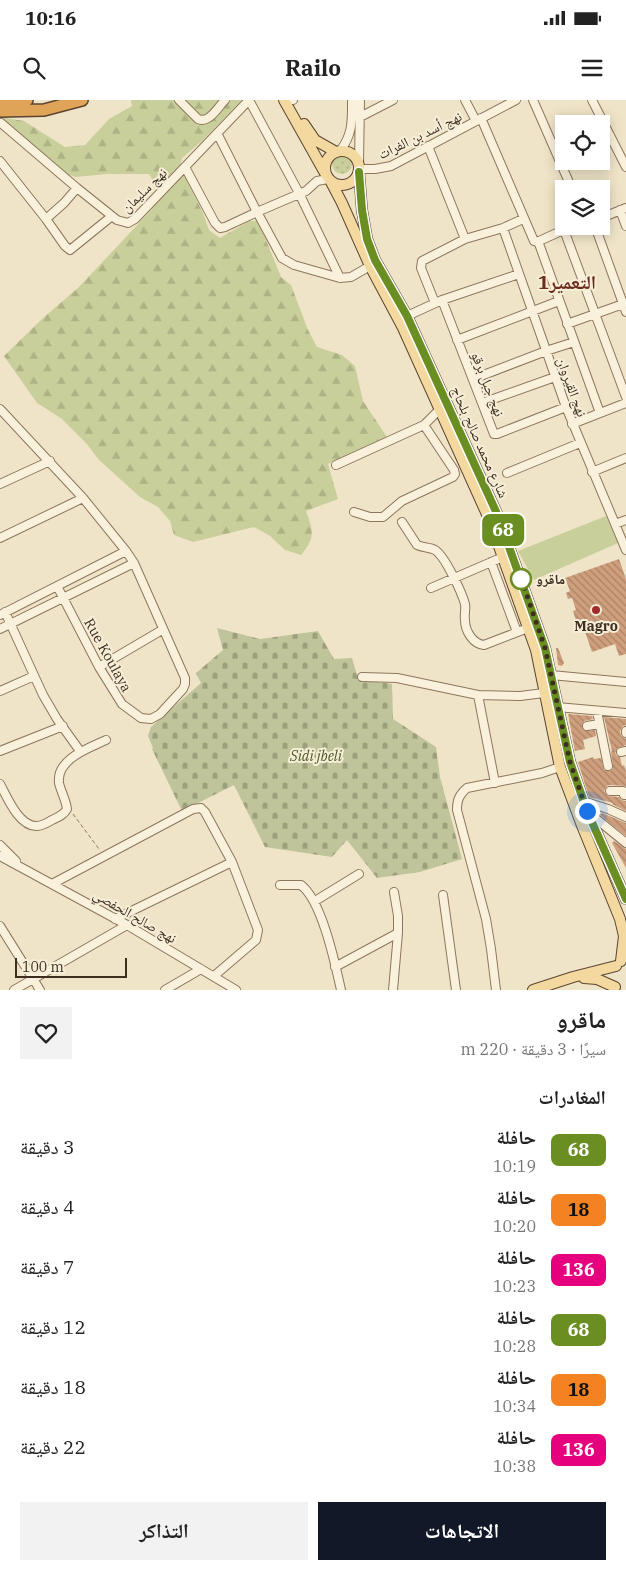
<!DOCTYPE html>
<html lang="ar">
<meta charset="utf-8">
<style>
body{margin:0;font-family:"IBM Plex Serif","Noto Naskh Arabic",serif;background:#f2f2f2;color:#222;direction:rtl;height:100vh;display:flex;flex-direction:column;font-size:19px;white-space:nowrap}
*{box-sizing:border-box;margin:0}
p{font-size:16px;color:#767676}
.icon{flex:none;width:28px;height:28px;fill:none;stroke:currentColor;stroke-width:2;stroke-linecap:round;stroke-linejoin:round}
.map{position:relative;height:890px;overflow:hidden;direction:ltr}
.details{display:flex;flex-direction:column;background:#fff;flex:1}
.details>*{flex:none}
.badge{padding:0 10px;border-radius:8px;font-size:18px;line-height:32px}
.buttons{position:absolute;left:555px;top:15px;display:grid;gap:10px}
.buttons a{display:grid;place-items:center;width:55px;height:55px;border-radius:0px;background:#fff;box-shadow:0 2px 12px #0003;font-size:25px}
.scale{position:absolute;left:15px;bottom:12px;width:112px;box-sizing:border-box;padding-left:5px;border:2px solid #3d2e20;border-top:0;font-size:14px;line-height:18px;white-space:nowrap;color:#3d2e20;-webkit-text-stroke:4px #f7eed8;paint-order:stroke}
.you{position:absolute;width:25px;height:25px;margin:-12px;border:4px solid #fff;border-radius:50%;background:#1a73e8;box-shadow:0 0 0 8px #1a73e833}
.map>.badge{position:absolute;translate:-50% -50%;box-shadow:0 0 0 2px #fff}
h2{padding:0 20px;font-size:19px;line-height:45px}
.round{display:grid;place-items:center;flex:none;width:52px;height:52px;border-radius:0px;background:#f2f2f2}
.summary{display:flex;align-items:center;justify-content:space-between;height:85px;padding:0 20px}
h1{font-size:24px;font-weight:700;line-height:38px}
.action{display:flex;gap:10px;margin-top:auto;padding:10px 20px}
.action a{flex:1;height:58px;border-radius:0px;background:#111827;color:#fff;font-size:20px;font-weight:700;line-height:58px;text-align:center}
.action a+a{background:#f2f2f2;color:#222}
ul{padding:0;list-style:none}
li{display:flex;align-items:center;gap:15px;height:60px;padding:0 20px}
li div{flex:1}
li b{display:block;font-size:19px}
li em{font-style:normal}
li .badge{min-width:55px;font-weight:700;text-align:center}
.status{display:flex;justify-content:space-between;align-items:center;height:35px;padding:0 25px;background:#fff;direction:ltr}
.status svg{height:14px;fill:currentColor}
header{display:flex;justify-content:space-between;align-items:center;height:65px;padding:0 20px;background:#fff;font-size:22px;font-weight:700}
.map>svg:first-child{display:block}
</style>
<div class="status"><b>10:16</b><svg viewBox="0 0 49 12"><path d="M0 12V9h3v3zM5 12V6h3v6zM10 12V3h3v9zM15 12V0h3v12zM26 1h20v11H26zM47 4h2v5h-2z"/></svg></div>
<header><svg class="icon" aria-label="menu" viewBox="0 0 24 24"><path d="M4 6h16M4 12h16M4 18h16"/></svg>Railo<svg class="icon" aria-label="search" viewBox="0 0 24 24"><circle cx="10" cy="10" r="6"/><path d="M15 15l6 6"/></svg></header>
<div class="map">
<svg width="626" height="890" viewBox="0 0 626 890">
<defs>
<pattern id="grass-dots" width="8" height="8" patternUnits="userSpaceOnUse" patternTransform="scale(1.25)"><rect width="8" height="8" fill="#c9cf9b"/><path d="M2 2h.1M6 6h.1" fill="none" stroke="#aeb285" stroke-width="1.8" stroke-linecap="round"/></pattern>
<pattern id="forest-firs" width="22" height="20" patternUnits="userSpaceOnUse" patternTransform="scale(1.25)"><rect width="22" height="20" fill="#c9cf9b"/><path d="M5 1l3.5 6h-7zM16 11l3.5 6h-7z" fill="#aeb285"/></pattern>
<pattern id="cemetery-stones" width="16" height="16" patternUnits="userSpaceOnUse" patternTransform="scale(1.25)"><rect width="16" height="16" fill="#bfc49a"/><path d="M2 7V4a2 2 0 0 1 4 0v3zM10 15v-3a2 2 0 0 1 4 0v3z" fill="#9ca07d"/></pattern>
<pattern id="building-back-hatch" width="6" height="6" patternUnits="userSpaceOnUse" patternTransform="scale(1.25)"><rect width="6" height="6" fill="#cf9f7d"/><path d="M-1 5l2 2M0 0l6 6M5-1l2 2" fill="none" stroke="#a98266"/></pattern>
</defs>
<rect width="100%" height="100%" fill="#f0e4c8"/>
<path fill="url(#grass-dots)" d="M332 64a10 10 0 1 1 20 0a10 10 0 1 1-20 0Z"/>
<path fill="url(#forest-firs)" d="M131,0H242L202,41L182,58L180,66L203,113L209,130L220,138L249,121H257L264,135L281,177L291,185L308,230L317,247L342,255L355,266L363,301L387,337L328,364L338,399L306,411C313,430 316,438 301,455L285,450L270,436L254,427L193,442L174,435L170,421L158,407L140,397L99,360L86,343L62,319L37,303L4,256L42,219L79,187L126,137L153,108L158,89L149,74H106L76,77L66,74L0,17L24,21L65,47L85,45L109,19L132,6Z"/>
<path fill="url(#cemetery-stones)" d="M217,528L260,539L318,531L334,559L352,558L358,579L392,584L393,619L436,647L440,677L462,759L420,772L377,778L347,740L332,757L265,747L234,685L182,711L152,649L153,648L148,636L151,627L201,583L196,573L223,550Z"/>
<path fill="#c9cf9b" d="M606,416L618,443L534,480L518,451Z"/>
<path fill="url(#building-back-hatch)" d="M619,459L626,479V554L619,556L615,544L592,552L584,529L579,530L573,511L576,510L572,498L568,499L566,493L570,491L565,478Z
M556,548H558L564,563L562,566L558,565Z
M568,614L592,616L593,619L584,621L582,627L586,631L595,630L596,636L583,640L585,649L575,651Z
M604,617L626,619V625L623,626L620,631L621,636L626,639V645L618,648L615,653L617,656L620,657L622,666L624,665L626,671V686L610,685L607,686L604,691L608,696L619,697L621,700L626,701V711L612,704L613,703L589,697L578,662L593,657L594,659L601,658L604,670L610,671L613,668L611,651H612Z
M602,713L626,723V736L600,715Z
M614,741L626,749V768L612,743Z"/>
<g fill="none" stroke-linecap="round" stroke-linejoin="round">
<defs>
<path id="minor" d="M179,0L198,19C209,24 218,7 225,0
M249,0L299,93L340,178
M292,0H293
M465,0L476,21
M533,0L572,89
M592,0L626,67
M360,17L393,0
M481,18L534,141L537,142L572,126
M1,23L77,88L117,120L128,123L135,119L249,0
M217,33L257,112L282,158L294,165L340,178L351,177L370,166
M428,46L465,139
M340,51C353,34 352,21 352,0
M0,61L46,119L64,103L77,88
M359,63L360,0
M185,67L215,123L220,128L225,127L257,112L306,91L317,81L328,79
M360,69H375L391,66L516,0
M620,110L626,126
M601,118L626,108
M46,119L65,146L70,150L112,116
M595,126L626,212
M503,128L566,307L626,450
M564,130L626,297
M538,141L600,313
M442,200L494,334H497L566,307
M435,203L421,168L422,161L465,139L503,128L523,119
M407,216L442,200L519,174
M567,224L626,203
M457,240L559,201
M473,279L546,251L574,242
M482,303L555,277
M0,309L83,398L126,451L134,463L185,578V584L183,589L160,614L151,619L141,618L122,604L99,567L57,486
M572,324L626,303
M336,365L424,325L439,310
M592,372L626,358
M507,373L580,343
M0,384L50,361
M354,412L370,417H383L402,401L453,377L455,374L454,370L424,325
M402,422L417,445C423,448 430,447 435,450C445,456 462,493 465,504C466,510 464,514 465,520C465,531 473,544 484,545L528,528
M615,424L626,420
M0,438L83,398
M491,462L517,532
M431,488L503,457
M5,512L43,595L57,619L80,651
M0,515L126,451
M0,529L134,463
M99,567L162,530
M551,575L626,582
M362,577L397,578L478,595L495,683
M0,591L34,576
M478,595L520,596L544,593
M557,607L626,613
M597,611L608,666
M587,626L599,624
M626,631V633
M0,651L63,626
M621,652L626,651
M0,684C7,697 19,727 37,726C42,726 47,723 52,720C58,717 64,715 67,709C66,700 61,692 59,683C56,659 89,648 106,640
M610,691H623L624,695H626
M583,701L608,709L626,717
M589,713L626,743
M0,745L16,761
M0,756L127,825L236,890
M52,784L193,709L201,708L205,712L232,762L258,830L256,840L214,876
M280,785H301C322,801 335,863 341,890
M443,795L456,890
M315,801L359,774
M115,819L232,762
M0,826L40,890
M335,867L398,833
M14,890L127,825
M165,890L201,869
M393,890L398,833V816L394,792
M496,890L491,849L486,819L457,710C457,700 459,695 467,688L542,673L560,667"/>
<path id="major" d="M284,0L325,73
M304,24L315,40L336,52
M325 68a17 17 0 1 1 34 0a17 17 0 1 1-34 0Z
M359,72L362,110L367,139L375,160L407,216L498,416L545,548L570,662L587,711L626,799
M331,82L342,103L370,166L403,228L490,421L536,550L560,667L581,723L620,819L624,836L621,861
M584,878L597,879L615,887
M533,890L573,877L616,866"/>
<path id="highway" d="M0,0H27
M0,11L44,10L82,0"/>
</defs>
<use href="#minor" stroke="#8d765c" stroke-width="10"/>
<use href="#major" stroke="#5b4430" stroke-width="12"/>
<use href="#highway" stroke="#5b4430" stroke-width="14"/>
<path stroke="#8d765c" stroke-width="1" stroke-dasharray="4 2.5" stroke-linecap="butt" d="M73,714L99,749"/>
<use href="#minor" stroke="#faf1dc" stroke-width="8"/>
<use href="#major" stroke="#f3d9a0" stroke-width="10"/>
<use href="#highway" stroke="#e0a458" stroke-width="11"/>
</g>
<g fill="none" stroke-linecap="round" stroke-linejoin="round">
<defs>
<path id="line" d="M359,72L362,110L367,139L375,160L407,216L498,416L545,548L570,662L587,711L626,799"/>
</defs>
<use href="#line" stroke="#fff" stroke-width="11"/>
<use href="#line" stroke="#6b8e23" stroke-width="8"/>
<path stroke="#3d2e20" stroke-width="5" stroke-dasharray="0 9" d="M521,479L520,475L545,548L570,662L587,711"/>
</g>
<circle fill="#fff" stroke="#6b8e23" stroke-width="2.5" cx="521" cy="479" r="10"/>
<circle fill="#9e2a2b" stroke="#f7eed8" stroke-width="2" cx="596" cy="510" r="5"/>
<g text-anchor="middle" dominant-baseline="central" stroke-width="4" stroke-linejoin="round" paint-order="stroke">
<g font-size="14" fill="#3d2e20" stroke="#f7eed8">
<text transform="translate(420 35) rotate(-26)">نهج أسد بن الفرات</text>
<text transform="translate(144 90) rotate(-44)">نهج سليمان</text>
<text transform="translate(488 284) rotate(69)">نهج جبل برقو</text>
<text transform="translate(572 287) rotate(70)">نهج القيروان</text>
<text transform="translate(480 342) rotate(66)">شارع محمد صالح بلحاج</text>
<text transform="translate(108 555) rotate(61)">Rue Koulaya</text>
<text transform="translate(135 816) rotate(30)">نهج صالح الحفصي</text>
</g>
<g font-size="14" font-weight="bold" fill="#3d2e20" stroke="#f7eed8" text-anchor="start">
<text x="536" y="479">ماقرو</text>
</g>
<g font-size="14" font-weight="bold" fill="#3d2e20" stroke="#f7eed8">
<text x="596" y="526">Magro</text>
</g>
<g font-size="14" font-style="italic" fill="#4d5a26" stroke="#f7eed8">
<text x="316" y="656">Sidi jbeli</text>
</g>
<g font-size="19" font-weight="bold" fill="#6b2e1e" stroke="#f7eed8">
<text x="567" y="182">التعمير1</text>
</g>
</g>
</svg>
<div class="buttons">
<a><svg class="icon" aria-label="locate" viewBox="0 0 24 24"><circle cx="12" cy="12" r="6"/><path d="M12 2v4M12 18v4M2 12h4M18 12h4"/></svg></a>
<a><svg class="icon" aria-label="layers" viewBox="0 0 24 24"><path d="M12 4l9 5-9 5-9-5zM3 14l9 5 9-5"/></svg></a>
</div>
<div class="scale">100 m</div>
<div class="you" style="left:587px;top:711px"></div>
<b class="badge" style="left:503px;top:430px;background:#6b8e23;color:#fff">68</b>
</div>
<section class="details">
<div class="summary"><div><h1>ماقرو</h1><p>سيرًا · 3 دقيقة · 220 m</p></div><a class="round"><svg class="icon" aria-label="heart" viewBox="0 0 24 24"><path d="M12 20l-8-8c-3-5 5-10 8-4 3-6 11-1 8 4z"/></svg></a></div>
<h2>المغادرات</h2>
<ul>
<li><span class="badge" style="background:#6b8e23;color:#fff">68</span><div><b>حافلة</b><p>10:19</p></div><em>3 دقيقة</em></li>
<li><span class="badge" style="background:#f58220;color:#111">18</span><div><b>حافلة</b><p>10:20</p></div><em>4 دقيقة</em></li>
<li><span class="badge" style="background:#e6007e;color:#fff">136</span><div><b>حافلة</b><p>10:23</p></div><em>7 دقيقة</em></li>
<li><span class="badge" style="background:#6b8e23;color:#fff">68</span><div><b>حافلة</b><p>10:28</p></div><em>12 دقيقة</em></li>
<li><span class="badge" style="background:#f58220;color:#111">18</span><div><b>حافلة</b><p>10:34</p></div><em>18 دقيقة</em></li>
<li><span class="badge" style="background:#e6007e;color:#fff">136</span><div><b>حافلة</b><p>10:38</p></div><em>22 دقيقة</em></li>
</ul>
<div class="action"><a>الاتجاهات</a><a>التذاكر</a></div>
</section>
